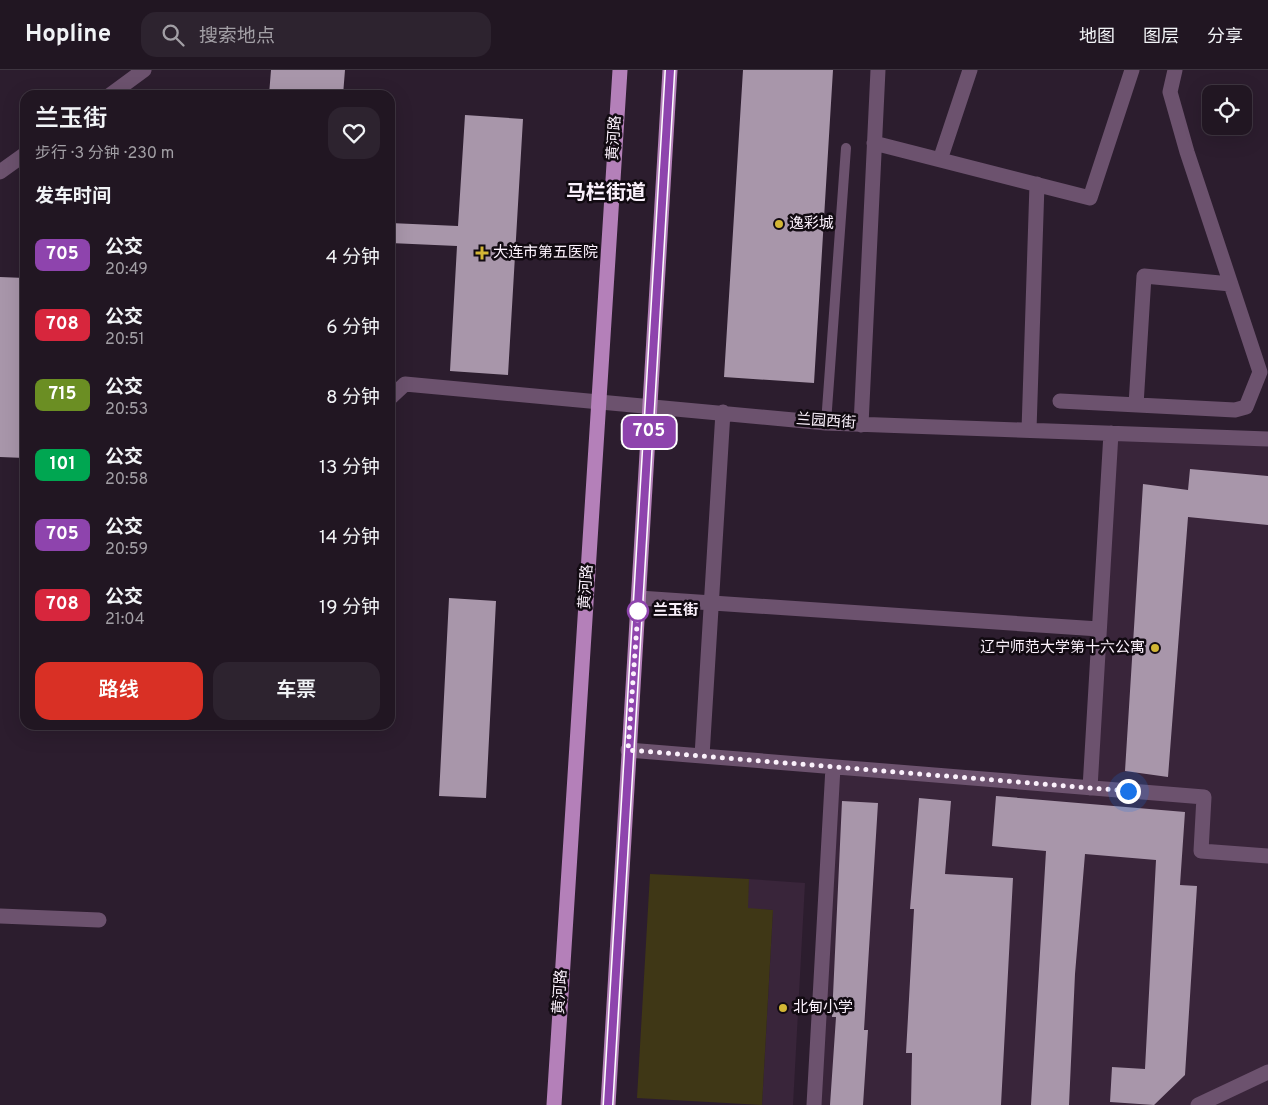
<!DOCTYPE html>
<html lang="zh">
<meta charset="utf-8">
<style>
body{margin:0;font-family:Overpass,"Noto Sans SC",sans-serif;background:#2d232f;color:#f1f3f6;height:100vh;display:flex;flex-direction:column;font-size:19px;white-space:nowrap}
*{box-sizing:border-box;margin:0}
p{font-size:16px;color:#a29fa5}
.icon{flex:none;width:28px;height:28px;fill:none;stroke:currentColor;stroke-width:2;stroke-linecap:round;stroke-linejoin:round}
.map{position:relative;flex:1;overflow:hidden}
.drawer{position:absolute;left:20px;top:20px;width:375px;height:640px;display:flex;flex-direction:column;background:#211622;border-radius:15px;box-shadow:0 5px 20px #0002,0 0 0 1px #3e3540}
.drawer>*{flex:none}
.badge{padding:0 10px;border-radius:8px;font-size:18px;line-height:32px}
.tools{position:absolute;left:1202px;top:15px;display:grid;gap:10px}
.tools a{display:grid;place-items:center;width:50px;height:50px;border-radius:10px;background:#211622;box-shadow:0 5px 20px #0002,0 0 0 1px #3e3540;font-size:25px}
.you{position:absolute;width:25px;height:25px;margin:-12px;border:4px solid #fff;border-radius:50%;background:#1a73e8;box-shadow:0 0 0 8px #1a73e833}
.map>.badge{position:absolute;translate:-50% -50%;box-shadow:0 0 0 2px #fff}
h2{padding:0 15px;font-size:19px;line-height:45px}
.round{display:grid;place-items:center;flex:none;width:52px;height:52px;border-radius:15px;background:#2d232f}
.overview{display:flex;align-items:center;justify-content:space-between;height:85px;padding:0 15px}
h1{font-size:24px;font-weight:600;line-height:38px}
.cta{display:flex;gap:10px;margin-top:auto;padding:10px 15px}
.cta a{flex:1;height:58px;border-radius:15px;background:#d93025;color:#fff;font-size:20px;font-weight:600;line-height:58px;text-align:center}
.cta a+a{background:#2d232f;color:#f1f3f6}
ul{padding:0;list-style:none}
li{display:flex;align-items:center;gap:15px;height:70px;padding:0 15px}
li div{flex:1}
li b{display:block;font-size:19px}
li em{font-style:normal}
li .badge{min-width:55px;font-weight:700;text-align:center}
header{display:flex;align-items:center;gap:30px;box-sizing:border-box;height:70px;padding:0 25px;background:#211622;border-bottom:1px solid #3e3540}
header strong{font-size:24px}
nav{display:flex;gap:28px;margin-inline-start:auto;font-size:18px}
.search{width:350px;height:45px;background:#2d232f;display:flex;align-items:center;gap:12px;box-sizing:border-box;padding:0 18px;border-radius:15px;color:#a29fa5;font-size:19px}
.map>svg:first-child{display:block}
</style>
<header>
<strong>Hopline</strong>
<div class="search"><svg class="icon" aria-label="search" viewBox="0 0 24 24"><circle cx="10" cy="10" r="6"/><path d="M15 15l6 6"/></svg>搜索地点</div>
<nav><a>地图</a><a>图层</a><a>分享</a></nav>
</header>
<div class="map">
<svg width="1268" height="1035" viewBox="0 0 1268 1035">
<rect width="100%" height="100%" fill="#2c1d2e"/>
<path fill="#39253a" d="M1111,363L1268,369V1035H814L833,697L1090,718Z
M749,809L805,813L793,1035H762L773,840L747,839Z"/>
<path fill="#3f3716" d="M650,804L749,809L748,838L773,840L762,1035L637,1028Z"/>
<path fill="#a896aa" d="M271,0H345L343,25H269Z
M743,0H833L814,313L724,307Z
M465,45L523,49L508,305L450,301L457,176L390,173V153L458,156Z
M0,207L25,208V388L0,387Z
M1190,399L1268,406V455L1188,447L1168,707L1125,701L1143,414L1188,420Z
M449,528L496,531L486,728L439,726Z
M996,726L1185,742L1180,815L1197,816L1185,1005L1154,1035L1110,1032L1112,997L1145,999L1156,790L1085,784L1075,904L1069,1035H1031L1046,781L992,776Z
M919,728L951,731L945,804L1013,808L1001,1035H911L912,983H906L914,839H910Z
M842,731L878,733L864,960H868L863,1035H830L836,947H832Z"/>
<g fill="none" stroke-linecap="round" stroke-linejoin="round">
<path stroke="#6c526e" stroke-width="10" d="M826,353L846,78"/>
<path stroke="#6c526e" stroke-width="15" d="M110,25L144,0
M874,73L1090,128L1132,0
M940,90L970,0
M0,102L25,84
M390,328L405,314L826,353L1268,369
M1060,331L1235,340L1246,337L1260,302L1187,82L1170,22L1175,0
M1136,335L1144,206L1231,214
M861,355L878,0
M1029,360L1037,114
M639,528L1099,559
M628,680L1204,727L1201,781L1268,786
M702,686L723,342
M1090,718L1111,363
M0,846L99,850
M814,1035L833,697
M1198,1035L1268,1002"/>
<path stroke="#b480b9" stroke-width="15" d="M554,1035L620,0
M608,1035L670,0"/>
</g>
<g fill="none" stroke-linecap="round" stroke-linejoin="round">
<defs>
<path id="line" d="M608,1035L670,0"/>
</defs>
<use href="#line" stroke="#fff" stroke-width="11"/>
<use href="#line" stroke="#8e44ad" stroke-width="8"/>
<path stroke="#fbf1fc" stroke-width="5" stroke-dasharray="0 9" d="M638,541L628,680L1128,721"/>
</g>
<g fill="#d3b635" stroke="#110a11" stroke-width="2">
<circle cx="779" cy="154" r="5"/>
<path d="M479.5 175.5h5v5h5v5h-5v5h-5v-5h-5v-5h5z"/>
<circle cx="1155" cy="578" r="5"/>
<circle cx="783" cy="938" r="5"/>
</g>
<circle fill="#fff" stroke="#8e44ad" stroke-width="2.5" cx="638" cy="541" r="10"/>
<g text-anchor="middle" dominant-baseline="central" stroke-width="5" stroke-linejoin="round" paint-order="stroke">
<g font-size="15" fill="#fbf1fc" stroke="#110a11">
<text transform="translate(615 68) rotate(-86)">黄河路</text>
<text transform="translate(826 352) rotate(4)">兰园西街</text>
<text transform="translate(587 517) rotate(-86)">黄河路</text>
<text transform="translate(561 922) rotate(-86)">黄河路</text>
</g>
<g font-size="15" fill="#fbf1fc" stroke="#110a11" text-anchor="start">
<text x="789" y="154">逸彩城</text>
<text x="493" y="183">大连市第五医院</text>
<text x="1145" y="578" text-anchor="end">辽宁师范大学第十六公寓</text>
<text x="793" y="938">北甸小学</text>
</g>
<g font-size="15" font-weight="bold" fill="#fbf1fc" stroke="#110a11" text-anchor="start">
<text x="653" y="541">兰玉街</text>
</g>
<g font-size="20" font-weight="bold" fill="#fbf1fc" stroke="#110a11">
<text x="606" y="124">马栏街道</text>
</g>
</g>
</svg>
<div class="tools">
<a><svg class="icon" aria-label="locate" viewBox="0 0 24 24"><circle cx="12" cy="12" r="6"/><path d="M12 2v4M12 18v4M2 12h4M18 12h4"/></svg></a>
</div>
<div class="you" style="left:1128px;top:721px"></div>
<b class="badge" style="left:649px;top:362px;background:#8e44ad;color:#fff">705</b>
<section class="drawer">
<div class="overview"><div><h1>兰玉街</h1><p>步行 · 3 分钟 · 230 m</p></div><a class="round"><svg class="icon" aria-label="heart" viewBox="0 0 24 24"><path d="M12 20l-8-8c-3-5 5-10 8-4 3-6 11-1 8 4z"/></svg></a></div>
<h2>发车时间</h2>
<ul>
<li><span class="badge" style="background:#8e44ad;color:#fff">705</span><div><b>公交</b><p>20:49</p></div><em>4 分钟</em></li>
<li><span class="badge" style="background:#d7263d;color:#fff">708</span><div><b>公交</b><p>20:51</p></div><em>6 分钟</em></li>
<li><span class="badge" style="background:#6b8e23;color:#fff">715</span><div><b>公交</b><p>20:53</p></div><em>8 分钟</em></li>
<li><span class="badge" style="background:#00a651;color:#fff">101</span><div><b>公交</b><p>20:58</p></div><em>13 分钟</em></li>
<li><span class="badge" style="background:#8e44ad;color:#fff">705</span><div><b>公交</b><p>20:59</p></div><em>14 分钟</em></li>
<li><span class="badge" style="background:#d7263d;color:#fff">708</span><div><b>公交</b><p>21:04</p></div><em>19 分钟</em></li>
</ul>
<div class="cta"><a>路线</a><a>车票</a></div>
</section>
</div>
